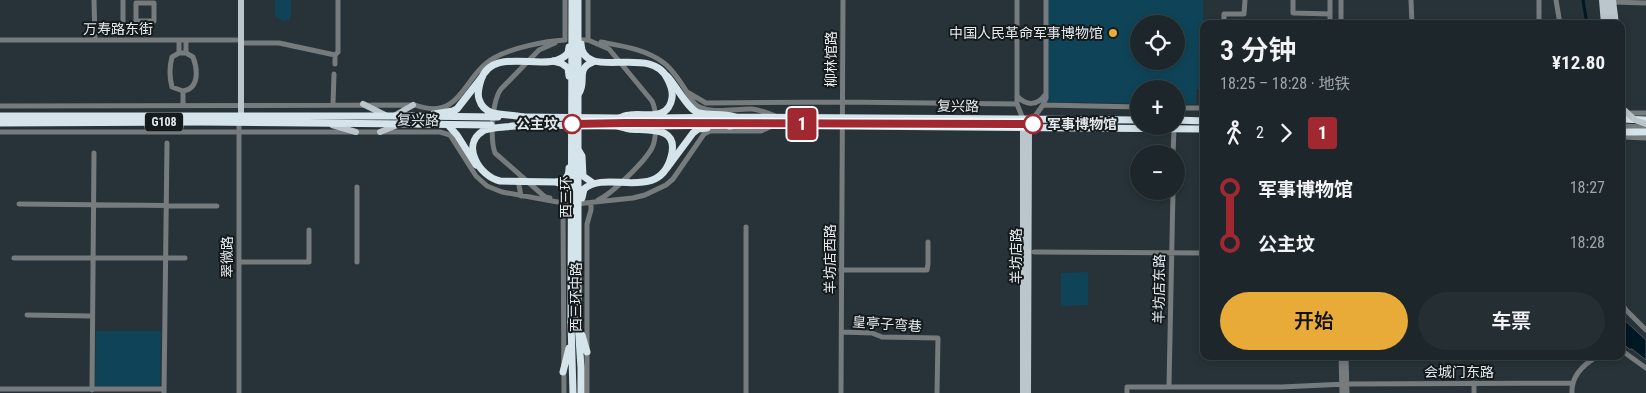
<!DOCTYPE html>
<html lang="zh">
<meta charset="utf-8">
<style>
body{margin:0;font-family:"Roboto Condensed","Noto Sans SC",sans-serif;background:#252e32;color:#f1f3f6;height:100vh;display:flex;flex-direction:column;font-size:19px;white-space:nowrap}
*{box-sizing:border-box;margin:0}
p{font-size:16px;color:#a0a5a8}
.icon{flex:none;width:28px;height:28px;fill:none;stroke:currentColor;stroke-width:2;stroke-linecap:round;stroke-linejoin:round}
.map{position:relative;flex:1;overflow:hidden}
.panel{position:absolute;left:1200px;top:20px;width:425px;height:340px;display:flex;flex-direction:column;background:#1d262a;border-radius:10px;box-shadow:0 2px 8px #0003,0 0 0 1px #3b4347}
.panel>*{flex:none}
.badge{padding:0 10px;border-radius:4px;font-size:18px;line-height:32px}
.tools{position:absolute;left:1130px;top:15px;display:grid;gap:10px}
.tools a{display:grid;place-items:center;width:55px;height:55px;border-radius:50%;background:#1d262a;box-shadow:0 2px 8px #0003,0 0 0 1px #3b4347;font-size:25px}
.map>.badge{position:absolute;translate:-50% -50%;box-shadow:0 0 0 2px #fff}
.legs{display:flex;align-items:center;gap:8px;height:55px;padding:0 20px;font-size:16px}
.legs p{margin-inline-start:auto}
.head{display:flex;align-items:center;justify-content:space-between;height:85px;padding:0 20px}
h1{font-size:28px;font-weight:600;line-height:38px}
.button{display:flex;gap:10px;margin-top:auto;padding:10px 20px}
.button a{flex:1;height:58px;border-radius:30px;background:#e9ab38;color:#111;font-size:20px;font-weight:600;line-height:58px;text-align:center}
.button a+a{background:#252e32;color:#f1f3f6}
ul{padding:0 20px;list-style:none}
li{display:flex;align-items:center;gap:18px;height:55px;font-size:19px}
li i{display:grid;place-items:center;width:8px;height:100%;margin:0 6px;background:currentColor}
li i::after{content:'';width:12px;height:12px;margin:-6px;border:4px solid;border-radius:50%;background:#1d262a}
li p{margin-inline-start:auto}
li:first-child i{background:linear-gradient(#0000 50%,currentColor 0)}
li:last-child i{background:linear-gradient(currentColor 50%,#0000 0)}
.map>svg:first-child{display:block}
</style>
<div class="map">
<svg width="1646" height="393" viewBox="0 0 1646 393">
<rect width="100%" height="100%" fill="#273338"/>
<path fill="#0f4458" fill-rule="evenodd" d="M275,0H291V15L289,20L283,21L275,16Z
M1047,0H1203L1204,89H1196V104H1176V89H1139V103L1046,102ZM1139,24H1176V61H1139Z
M1088,272V305L1061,306V273Z
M96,331H161L160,386H95Z"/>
<path fill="#001823" stroke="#445760" d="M1621,317L1646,340V360L1632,349H1629L1621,341Z"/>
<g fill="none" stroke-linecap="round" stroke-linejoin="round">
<path stroke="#001823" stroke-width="3" d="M1583,0L1587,24"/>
<path stroke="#767b7e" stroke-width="5" d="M94,0L95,40
M123,0V24
M565,0V40
M588,0V40
M1017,0V104L1023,119
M1293,0V13L1330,14
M1341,0V24
M1411,0L1412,24
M1556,0L1560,24
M1613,2L1646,3
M136,3H154V21H136Z
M1224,24V14H1244L1245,0
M1330,24V0
M1539,24V0
M0,40H237
M575,40H588L609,49L652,101C657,110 657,138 652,148C645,161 612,194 598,200
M179,41V53H186V41
M601,42C622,46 646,49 664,63C676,72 685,90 694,103C706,116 736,108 752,109C760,110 768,113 775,116
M241,43H279L335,55
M179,53L172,57C169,68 169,76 172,87L183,91V105
M335,64V55L338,52V0
M183,91C199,89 198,70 193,57L186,53
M687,92L706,103L842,102L1017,104
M1017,96C1026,106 1037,106 1045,95
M333,104L334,74
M1043,105L1139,107
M0,106L415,105C462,122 462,76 494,58C511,48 545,41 565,40
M1176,108H1204
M1621,113H1646
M1033,119L1043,105L1046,98V0
M1621,126L1646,127
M0,132H440L450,135L476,176L487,186L502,192L563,203L576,204L633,198L645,195L666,185L673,179L704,134L710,131H761L772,126
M1621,137L1646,138
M1173,154L1174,129
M518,180L521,196
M550,198L545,197L495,153C490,139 492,101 501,89L539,50L555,43
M563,203L564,393
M19,204L217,206
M746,227V393
M1034,252L1204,253
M14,258H185
M239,262H309V230
M357,262V187
M841,270H927L928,264V242
M1621,302L1626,310L1646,330
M27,315L92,316
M841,332L872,333L882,337L938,338L937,393
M1621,350L1646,368
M1341,356L1342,393
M1346,356L1347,393
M1474,383V393
M1169,386L1173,191
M0,389H164
M92,390L94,153
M164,393L167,143
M239,393V122
M587,393V224L591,210V203
M841,393L843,0
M1127,393V387H1281L1346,384L1572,383
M1572,393C1571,376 1584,364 1598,356"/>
<path stroke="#bac6cc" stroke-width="6" d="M241,0V116
M1602,0L1604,24
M1607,0L1610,24
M1613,0L1616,24
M363,104L387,116
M394,116L413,105
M1023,123V393
M332,125L356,132
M380,132L400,124
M1028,393L1029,127L1033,119"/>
<path stroke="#d5e4eb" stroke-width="7" d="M553,61L561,63L568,68L569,76
M667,76C676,85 688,110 699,113C710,116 722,113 735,117L1139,120
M579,93C587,81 575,69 593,62
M434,114L453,111L457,109L482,77
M0,116H412
M523,117L619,118
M1621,119L1646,120
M1176,120L1204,121
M0,123L201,122L412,124
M448,125L457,135L476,165
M521,125L618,126
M730,126L735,125L1204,129
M1621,132H1646
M579,151L582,156L583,176L593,183
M667,168L693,133L698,129L707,128
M557,182C565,181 569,177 569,168
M571,322L573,393
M578,322L581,368V393
M582,335L587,352
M563,372L569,348"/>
<path stroke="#bac6cc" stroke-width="6" d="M1621,107L1635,120L1646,124"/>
<path stroke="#d5e4eb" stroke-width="7" d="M581,44C583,83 653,42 668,80C671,86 673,92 672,98C671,105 667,111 661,113C652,117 640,113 630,115C626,115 622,117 619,118
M412,116L498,117
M523,117C513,115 501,115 493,113C486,111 481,106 479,99C477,93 479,87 481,80C493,43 550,76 568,53L569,47
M654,118L735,117
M412,124L491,125
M521,125C512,127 488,127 483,131C460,145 480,177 500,181L557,182L566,187L569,197
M651,126L735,125
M582,198L584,189C607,169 659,203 671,157C680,125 648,131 629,129C626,128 622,127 618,126
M571,322L572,0
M578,322V0"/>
</g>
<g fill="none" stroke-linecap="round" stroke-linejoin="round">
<defs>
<path id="line-1" d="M572,124L626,123L1033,124"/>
</defs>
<use href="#line-1" stroke="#fff" stroke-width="11"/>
<use href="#line-1" stroke="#a12830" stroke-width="8"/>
</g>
<circle fill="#e9ab38" stroke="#151a1c" stroke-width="2" cx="1113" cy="33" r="5"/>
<g fill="#fff" stroke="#a12830" stroke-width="2.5">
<circle cx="572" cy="124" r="9"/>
<circle cx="1033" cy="124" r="9"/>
</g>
<g text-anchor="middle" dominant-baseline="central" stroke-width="4" stroke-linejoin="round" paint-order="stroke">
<rect fill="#151a1c" stroke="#a5acaf" stroke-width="1" x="145" y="112.5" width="38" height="19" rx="4"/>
<g font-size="12" font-weight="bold" fill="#e3eaee">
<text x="164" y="122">G108</text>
</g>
<g font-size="14" fill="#e3eaee" stroke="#151a1c">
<text x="118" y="29">万寿路东街</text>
<text transform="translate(831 59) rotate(-90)">柳林馆路</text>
<text transform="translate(958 106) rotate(1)">复兴路</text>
<text transform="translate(418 120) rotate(1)">复兴路</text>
<text transform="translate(566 197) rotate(-90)">西三环</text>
<text transform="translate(1016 256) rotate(-90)">羊坊店路</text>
<text transform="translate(227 257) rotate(-90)">翠微路</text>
<text transform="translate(830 259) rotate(-90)">羊坊店西路</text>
<text transform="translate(1159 289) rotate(-89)">羊坊店东路</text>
<text transform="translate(576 297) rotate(-90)">西三环中路</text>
<text transform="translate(887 324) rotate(4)">皇亭子弯巷</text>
<text x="1459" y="372">会城门东路</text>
</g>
<g font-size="14" fill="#e3eaee" stroke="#151a1c" text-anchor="end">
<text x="1103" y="33">中国人民革命军事博物馆</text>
</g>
<g font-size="14" font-weight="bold" fill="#e3eaee" stroke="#151a1c" text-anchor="end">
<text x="558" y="124">公主坟</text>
<text x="1047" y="124" text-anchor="start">军事博物馆</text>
</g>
</g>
</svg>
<div class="tools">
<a><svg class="icon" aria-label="locate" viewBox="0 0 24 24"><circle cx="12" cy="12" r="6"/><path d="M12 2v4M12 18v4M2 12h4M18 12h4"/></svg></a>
<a>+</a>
<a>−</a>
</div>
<b class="badge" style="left:802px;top:124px;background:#a12830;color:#fff">1</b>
<section class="panel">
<div class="head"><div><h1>3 分钟</h1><p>18:25 – 18:28 · 地铁</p></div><b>¥12.80</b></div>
<div class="legs"><svg class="icon" aria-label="walk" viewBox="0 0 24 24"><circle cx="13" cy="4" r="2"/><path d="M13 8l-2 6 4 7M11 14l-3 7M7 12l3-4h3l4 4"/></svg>2<svg class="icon" aria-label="forward" viewBox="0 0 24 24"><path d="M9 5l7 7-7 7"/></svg><b class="badge" style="background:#a12830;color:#fff">1</b></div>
<ul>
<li><i style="color:#a12830"></i><b>军事博物馆</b><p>18:27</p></li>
<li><i style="color:#a12830"></i><b>公主坟</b><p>18:28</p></li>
</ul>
<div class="button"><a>开始</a><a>车票</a></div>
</section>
</div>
